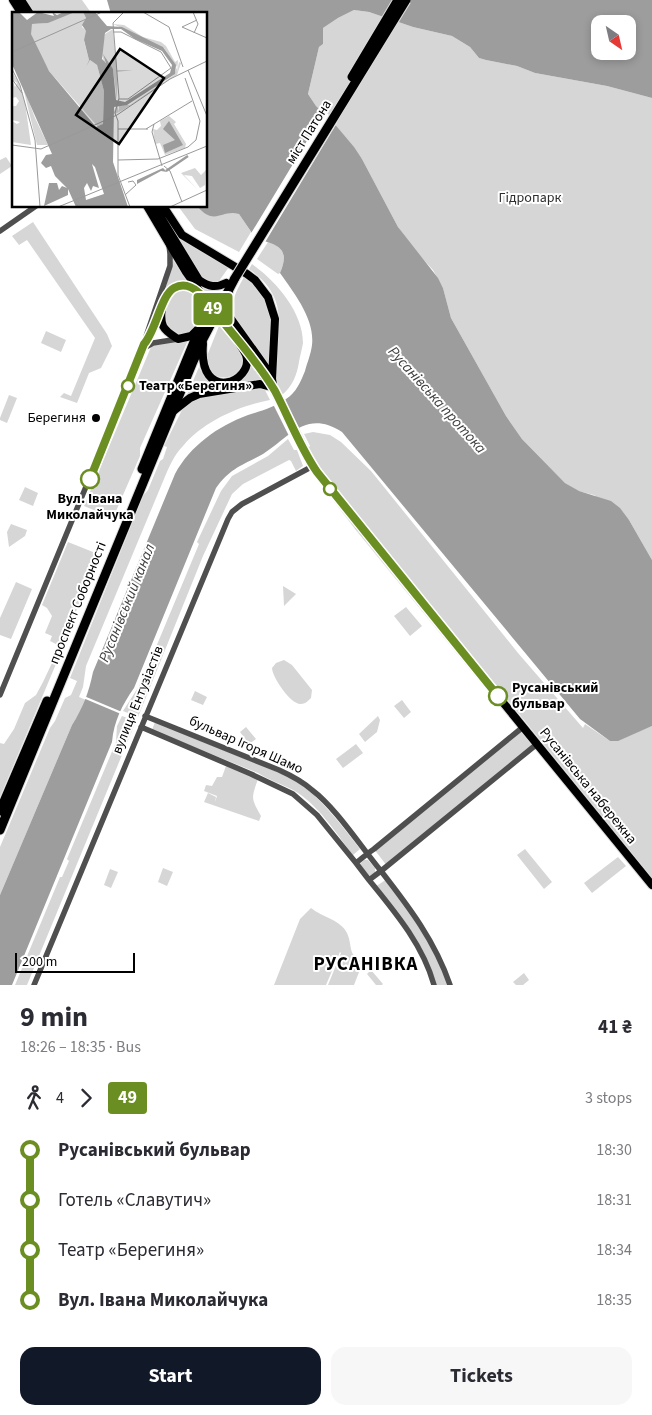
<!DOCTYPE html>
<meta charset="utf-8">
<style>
body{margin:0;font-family:"Source Sans 3",sans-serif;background:#f7f7f7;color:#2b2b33;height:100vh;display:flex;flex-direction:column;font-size:19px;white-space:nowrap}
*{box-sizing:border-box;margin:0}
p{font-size:16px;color:#7c7c81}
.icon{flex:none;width:28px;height:28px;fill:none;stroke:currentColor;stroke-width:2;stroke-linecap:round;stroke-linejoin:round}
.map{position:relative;height:985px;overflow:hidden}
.sheet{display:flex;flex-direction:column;background:#fff;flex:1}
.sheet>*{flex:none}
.badge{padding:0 10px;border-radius:4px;font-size:18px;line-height:32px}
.needle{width:32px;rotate:146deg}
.controls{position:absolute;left:591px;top:15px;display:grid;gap:10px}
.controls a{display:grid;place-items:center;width:45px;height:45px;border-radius:10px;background:#fff;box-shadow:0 2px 8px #0003;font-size:25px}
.scale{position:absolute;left:15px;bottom:12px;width:120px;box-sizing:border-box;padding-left:5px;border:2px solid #000;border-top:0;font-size:14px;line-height:18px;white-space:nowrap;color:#000;-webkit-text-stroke:4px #fff;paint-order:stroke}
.map>.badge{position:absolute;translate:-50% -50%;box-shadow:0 0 0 2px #fff}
.legs{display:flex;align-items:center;gap:8px;height:55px;padding:0 20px;font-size:16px}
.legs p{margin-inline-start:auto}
.summary{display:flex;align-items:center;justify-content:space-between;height:85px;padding:0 20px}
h1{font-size:28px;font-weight:700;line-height:38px}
.action{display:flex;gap:10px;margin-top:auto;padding:10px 20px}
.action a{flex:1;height:58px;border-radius:15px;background:#111827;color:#fff;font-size:20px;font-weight:700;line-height:58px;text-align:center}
.action a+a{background:#f7f7f7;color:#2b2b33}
ul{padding:0 20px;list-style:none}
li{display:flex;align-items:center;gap:18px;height:50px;font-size:19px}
li i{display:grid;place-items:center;width:8px;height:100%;margin:0 6px;background:currentColor}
li i::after{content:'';width:12px;height:12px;margin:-6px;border:4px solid;border-radius:50%;background:#fff}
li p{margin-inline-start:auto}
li:first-child i{background:linear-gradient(#0000 50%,currentColor 0)}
li:last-child i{background:linear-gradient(currentColor 50%,#0000 0)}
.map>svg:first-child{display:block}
</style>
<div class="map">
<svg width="652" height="985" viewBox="0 0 652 985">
<rect width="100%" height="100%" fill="#fff"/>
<path fill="#d6d6d6" d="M25,0H82L92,14H35Z
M354,10L369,12L413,27L452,36L470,47L479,58L486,60L517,66L535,73L607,86L652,98V560L629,520L594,495L578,491L565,483L522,439L506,416L451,318L443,288L433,270L409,244L398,227L362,159L333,122L316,106L308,94L319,47L323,44V28L338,18Z
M6,157L12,166L0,174V160Z
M226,194L251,232L239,252L195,229L178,206H206Z
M158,206L179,235L229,267L219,281L209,282L200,276Z
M33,222L107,334L112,346L101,368L89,373L77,403L60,397L64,393L71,396L95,338L27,240L19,245L12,236Z
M268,242C285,247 287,257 280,273L278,274L257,259Z
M173,260L187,281C178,281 173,284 165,290Z
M252,264C276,281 303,312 303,343C302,349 300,356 299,362C297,375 292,387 282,395C260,354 306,308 249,269Z
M244,277C278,301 272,330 268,366L233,314C231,299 237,290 244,277Z
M196,281L217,288L191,331C168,352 149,298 184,287L195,294L202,304L208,300Z
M223,316L228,321L221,326C227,335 241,347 242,358C244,379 222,381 209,373L207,356Z
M46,331L66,340L61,352L41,343Z
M189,338L140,448V456L113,518L84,506L151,347L155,344Z
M250,359L262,380L232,385L238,381Z
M199,367C204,379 212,384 224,387L186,397Z
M260,388H264L270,400C239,406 204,421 183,446C174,455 169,467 164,479L86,666L83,687L79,697L86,700L81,711L72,725L0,895V847L50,728L55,721L65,698L71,695L77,681L70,678L143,496L148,490L160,461L163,459L167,447L164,446L183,408L188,403L202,397Z
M9,395L17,398L7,423L0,420V418Z
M313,432L330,435L341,442L371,471L518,653L583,728L585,724L610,741H615L652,726V878L320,468L308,448L310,446L304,434Z
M288,439L294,450H297L303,466L296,471L291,461L289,460L243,484L232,494L203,556L138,717L123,711L141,683L199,544L197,542L221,491L232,476L268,456Z
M25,487L38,493L33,506L19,500Z
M11,524L27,530L25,536L9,547L7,532Z
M68,542L98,554L56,664L0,797V743L4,744L14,729L25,703L36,695L43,682L60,646L50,641L52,636L45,633L52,616L47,608L42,605Z
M16,582L32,589L11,639L0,635V618Z
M283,586L296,594L284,606Z
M406,607L422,626L410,636L394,616Z
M284,660L292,665L312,690L311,698C308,701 305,704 301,704C291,705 272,677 272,668L276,663Z
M195,691L207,697L203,705L191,700Z
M402,700L411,712L404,718L394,706Z
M122,716L136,721L27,985H15L60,877H62L69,861L67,859L116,742L117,726Z
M378,716L380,720L377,732L365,742L359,734Z
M155,722L294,779C322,799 339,822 360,849L353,855C335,832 318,804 293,790C281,784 269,780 258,773L152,730Z
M246,727L256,739L249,744L240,732Z
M523,727L537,744L387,866L374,849Z
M356,744L363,753L343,768L336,759Z
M226,766L258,779C251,799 251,798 261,816L259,821L204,802L208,793L216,797L215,802L217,796L204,791L206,785L212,786L217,777H222Z
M525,849L552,882L544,889L517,855Z
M618,857L626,866L592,893L584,883Z
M364,860H368L375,868V873L369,876L360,864Z
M163,868L173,872L167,886L158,882Z
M110,869L118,872L111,888L104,885Z
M387,879L415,916L450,985H434L416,945L375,887Z
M311,908C322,917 341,920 347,933C353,946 347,955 363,962L354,985H328L341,953L340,952L326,985H274L300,919Z
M371,970L383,984L382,985H376L367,974Z
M524,973L529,980L523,985H516L513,982Z"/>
<path fill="#9d9d9d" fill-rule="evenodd" d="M107,0H652V98L607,86L535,73L517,66L486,60L479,58L470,47L452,36L413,27L369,12L354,10L338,18L323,28V44L319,47L308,94L316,106L333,122L354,147L362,159L398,227L438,278L443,288L451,318L506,416L522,439L565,483L579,491L611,501L620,508L629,520L652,560V726L618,741H610L580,719L342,432C306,409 290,437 263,454C243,465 230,468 216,488L134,688C122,705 114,721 112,742L12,985H0V895L72,725C83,708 89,692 93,672L175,474C190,446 218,426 248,415C261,411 275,407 286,399C296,393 301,381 305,371C307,363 311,354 312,345C315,319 294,293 280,273C291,248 277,244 256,239L239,214C221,209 215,227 197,206H206V14H111ZM600,24H628V51H600Z"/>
<path fill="#fff" d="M325,111L337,123L264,244L255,241L250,235Z
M283,398L300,430L289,436L273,404Z
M84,696L122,712L121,714L83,698Z"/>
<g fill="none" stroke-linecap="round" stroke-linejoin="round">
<path stroke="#d9d9d9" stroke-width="8" stroke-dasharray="8 4" stroke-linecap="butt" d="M205,299L224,323"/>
<defs>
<path id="major" d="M13,0L22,14
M21,0L30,14
M147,206L186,272L205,299
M154,206L199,280C209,287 216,288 226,283
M163,206L182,235L247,274L255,280L268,297L275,319L272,379L274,390L313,466L359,526L652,885
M229,292L228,301L229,316L264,365L272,379
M224,323L236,338
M200,327L191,336L178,339C172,335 166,332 163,326C157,311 167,281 187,286C191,287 196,291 201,293
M203,344C198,405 255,382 246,355C243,348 237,341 233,334
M246,350L268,382
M172,412L190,398L199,394L260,384L271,387"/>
<path id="highway" d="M142,469L194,342L210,312
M0,811L47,701
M0,830L192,364L203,339L235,278"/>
</defs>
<use href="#major" stroke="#dbdbdb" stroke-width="10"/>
<use href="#highway" stroke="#dbdbdb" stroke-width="11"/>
<path stroke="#4f4f4f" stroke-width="5.5" d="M0,231L36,206
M146,343L150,338L161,311
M144,348L153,343L178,339
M0,695L137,363L170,266V254L169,245
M145,716L279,770C290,775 302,781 312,790C336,808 361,847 381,871L369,880L356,863C362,858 368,853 374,849L523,727
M141,727L251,774L293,794L317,815L356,863
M369,880C395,912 423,945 434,985
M34,985L228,519L232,512L242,504L313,466
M450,985C435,941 409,907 381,871L537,744"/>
<use href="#major" stroke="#000" stroke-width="8"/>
<use href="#highway" stroke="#000" stroke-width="9"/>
<defs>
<path id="highway-bridge" d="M352,77L398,0
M235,278L406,0"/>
</defs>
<use href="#highway-bridge" stroke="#dbdbdb" stroke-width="11" stroke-linecap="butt"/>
<use href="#highway-bridge" stroke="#000" stroke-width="9"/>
</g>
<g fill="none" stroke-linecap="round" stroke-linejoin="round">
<defs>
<path id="line-1" d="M90,479L144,344C156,331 161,295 174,288C183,283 191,286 198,292C207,298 214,310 220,318C239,342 260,365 275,391C289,418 300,447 317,472L498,696"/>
</defs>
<use href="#line-1" stroke="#fff" stroke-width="11"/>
<use href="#line-1" stroke="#6b8e23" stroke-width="8"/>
</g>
<g fill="#fff" stroke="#6b8e23" stroke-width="2.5">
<circle cx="128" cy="386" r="6"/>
<circle cx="90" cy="479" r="9"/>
<circle cx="330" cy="489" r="6"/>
<circle cx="498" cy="696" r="9"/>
</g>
<circle fill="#000" stroke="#fff" stroke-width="2" cx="96" cy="418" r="5"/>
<g text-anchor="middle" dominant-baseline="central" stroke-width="4" stroke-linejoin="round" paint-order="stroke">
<g font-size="14" fill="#000" stroke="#fff">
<text transform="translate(309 132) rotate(-58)">міст Патона</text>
<text transform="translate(78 603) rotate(-68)">проспект Соборності</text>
<text transform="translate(138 700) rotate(-68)">вулиця Ентузіастів</text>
<text transform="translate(246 745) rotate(24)">бульвар Ігоря Шамо</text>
<text transform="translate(588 786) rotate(51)">Русанівська набережна</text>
</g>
<g font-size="14" fill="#2d2d2d" stroke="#fff">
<text x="530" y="198">Гідропарк</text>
</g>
<g font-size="14" font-weight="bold" fill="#000" stroke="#fff" text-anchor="start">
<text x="139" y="386">Театр «Берегиня»</text>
<text x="90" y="499" text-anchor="middle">Вул. Івана<tspan x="90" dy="16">Миколайчука</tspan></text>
<text x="512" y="688">Русанівський<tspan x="512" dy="16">бульвар</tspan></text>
</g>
<g font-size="14" fill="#000" stroke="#fff" text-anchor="end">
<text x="86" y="418">Берегиня</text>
</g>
<g font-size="15" font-style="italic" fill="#3e3e3e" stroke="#fff">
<text transform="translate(437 400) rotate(48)">Русанівська протока</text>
<text transform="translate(127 603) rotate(-68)">Русанівський канал</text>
</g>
<g font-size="19" font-weight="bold" letter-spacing="1" fill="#000" stroke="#fff">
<text x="366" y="964">РУСАНІВКА</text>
</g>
</g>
<g transform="translate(12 12)">
<rect width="195" height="195" fill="#fff"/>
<path d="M71,0L74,6L70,15L79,23L82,45L74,21L72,29L77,48L74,55L78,48L85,53L92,79L91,112L87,116L37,59L21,30L18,18L20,12L35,11L59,1ZM101,12L112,13L131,25L149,30L154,34L163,50L166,48L165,60L167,50L169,51L165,63L111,98L103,102V101L100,104L105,93L107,100V93H118L162,63L165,55L152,36ZM101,17L105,58H121L105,60V88L101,57L96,54L98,51L92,50L89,40L93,22ZM0,60L7,71L13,91L19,133L0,130V109L5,112L8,110L0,108V94H4L7,89L4,85L0,86V68L3,75L5,71L0,67ZM10,71L23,106L36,133H25ZM157,104L164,110L162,112L174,132L173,136L153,143L148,131L143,132L141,117L145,118L149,114L148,109ZM183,156L189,163L194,158L193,173L188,176L180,164L172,163L186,178L169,161Z" fill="#d6d6d6"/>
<path d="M0,0H7L15,8L26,0L42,4L40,0L45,3L52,0H63L36,11L20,12L19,22L37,59L84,115L91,112L92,79L85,53L78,48L74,55L77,48L72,28L74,19L70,13L74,6L71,0H83L95,14L110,15L151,35L164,53L163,62L115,93L102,95L101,150L116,195H64L56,177V183L32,194L37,171H45L47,178L50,174L55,176L43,164L39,154L34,156L29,151L34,143L40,142L0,52ZM99,17H109L123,27L150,39L160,53L158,61L113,90L104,88L101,57L91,42L94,51L90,47L93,21ZM80,152L83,155L92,182L74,188L72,176L75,171L79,179L81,174L87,176ZM157,109L171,133L153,141L151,133L163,128L151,117ZM151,156L155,160L149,159L125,172V168Z" fill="#9d9d9d" fill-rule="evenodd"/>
<path fill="none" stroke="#9d9d9d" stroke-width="2.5" d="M154,159L176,144"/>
<path fill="none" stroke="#999" stroke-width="1" d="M112,0L101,11L107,86L103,101L106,109V163L118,195M131,0L157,15L171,55M181,0L186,12L182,21M170,15L195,26M170,15L185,8M101,20H109L149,40L159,56L116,87H107M0,40L90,0M0,57L8,73L23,128L28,195M176,58L195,104M0,67L10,81M142,112L140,120L150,154M106,117H136M134,117L180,89M0,133L29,137L105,103L158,67L195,49M106,148L146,147L176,135L184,128L188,109L173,66M152,154L158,159L170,190M113,183L124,173L121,169L116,170M46,195L195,134M158,195L195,178"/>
<path fill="#000" fill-opacity="0.15" stroke="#000" stroke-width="2.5" d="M108,37L152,66L107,132L64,103Z"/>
<rect width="195" height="195" fill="none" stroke="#000" stroke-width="2.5"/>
</g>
</svg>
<div class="controls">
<a><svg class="needle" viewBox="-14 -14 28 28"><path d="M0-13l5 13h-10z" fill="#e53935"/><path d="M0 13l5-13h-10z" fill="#7c7c81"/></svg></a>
</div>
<div class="scale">200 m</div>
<b class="badge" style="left:213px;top:309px;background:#6b8e23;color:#fff">49</b>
</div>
<section class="sheet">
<div class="summary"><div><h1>9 min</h1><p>18:26 – 18:35 · Bus</p></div><b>41 ₴</b></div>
<div class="legs"><svg class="icon" aria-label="walk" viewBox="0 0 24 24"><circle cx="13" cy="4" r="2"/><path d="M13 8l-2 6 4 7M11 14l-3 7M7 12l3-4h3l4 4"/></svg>4<svg class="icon" aria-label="forward" viewBox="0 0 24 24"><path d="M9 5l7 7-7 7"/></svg><b class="badge" style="background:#6b8e23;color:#fff">49</b><p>3 stops</p></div>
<ul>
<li><i style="color:#6b8e23"></i><b>Русанівський бульвар</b><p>18:30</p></li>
<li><i style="color:#6b8e23"></i><span>Готель «Славутич»</span><p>18:31</p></li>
<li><i style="color:#6b8e23"></i><span>Театр «Берегиня»</span><p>18:34</p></li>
<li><i style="color:#6b8e23"></i><b>Вул. Івана Миколайчука</b><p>18:35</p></li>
</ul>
<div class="action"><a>Start</a><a>Tickets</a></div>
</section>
